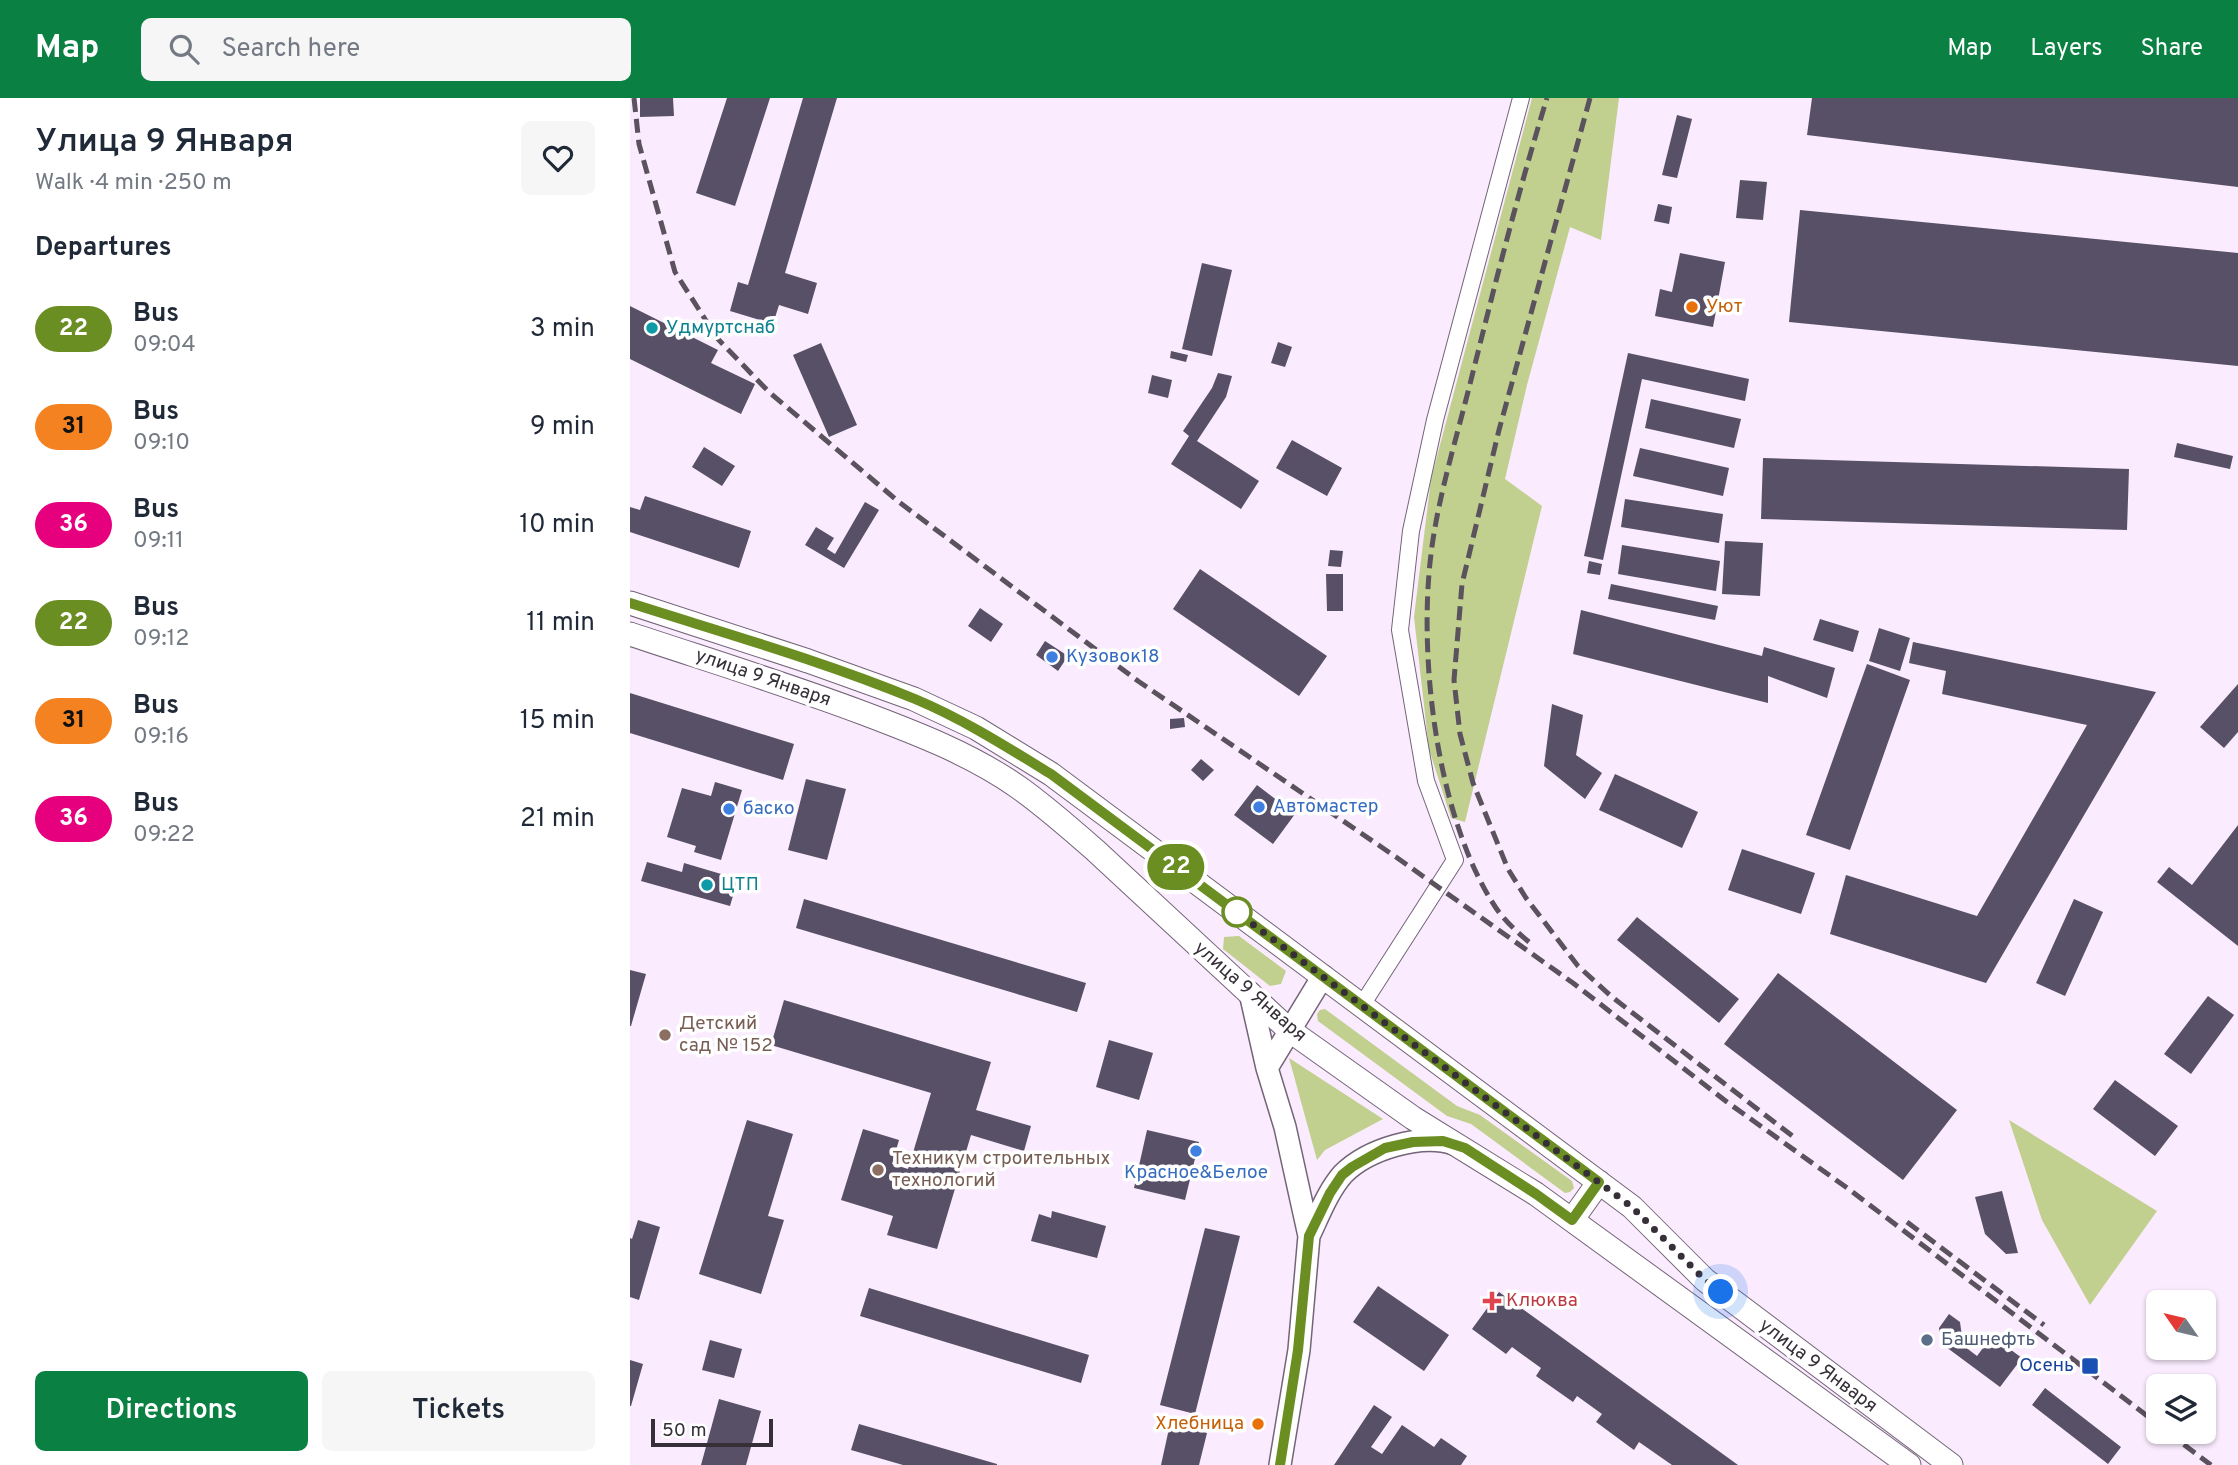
<!DOCTYPE html>
<meta charset="utf-8">
<style>
body{margin:0;font-family:Overpass,sans-serif;background:#f6f6f7;color:#1f2937;height:100vh;display:flex;flex-direction:column;font-size:26px;white-space:nowrap}
*{box-sizing:border-box;margin:0}
p{font-size:23px;color:#747a83}
.icon{flex:none;width:38px;height:38px;fill:none;stroke:currentColor;stroke-width:2;stroke-linecap:round;stroke-linejoin:round}
.map{position:relative;flex:1;overflow:hidden}
.side{display:flex;flex-direction:column;background:#fff;width:630px}
.side>*{flex:none}
.badge{padding:0 14px;border-radius:23px;font-size:24px;line-height:46px}
.needle{width:46px;rotate:304deg}
.fabs{position:absolute;left:1516px;top:1192px;display:grid;gap:14px}
.fabs a{display:grid;place-items:center;width:70px;height:70px;border-radius:10px;background:#fff;box-shadow:0 2px 5px #0004;font-size:35px}
.scale{position:absolute;left:21px;bottom:18px;width:122px;box-sizing:border-box;padding-left:7px;border:4px solid #362f38;border-top:0;font-size:19px;line-height:24px;white-space:nowrap;color:#362f38;-webkit-text-stroke:5px #fff;paint-order:stroke}
.you{position:absolute;width:35px;height:35px;margin:-18px;border:5px solid #fff;border-radius:50%;background:#1a73e8;box-shadow:0 0 0 10px #1a73e833}
.map>.badge{position:absolute;translate:-50% -50%;box-shadow:0 0 0 4px #fff}
h2{padding:0 35px;font-size:26px;line-height:63px}
.round{display:grid;place-items:center;flex:none;width:74px;height:74px;border-radius:10px;background:#f6f6f7}
.head{display:flex;align-items:center;justify-content:space-between;height:119px;padding:0 35px}
h1{font-size:33px;font-weight:600;line-height:52px}
.cta{display:flex;gap:14px;margin-top:auto;padding:14px 35px}
.cta a{flex:1;height:80px;border-radius:10px;background:#0b8043;color:#fff;font-size:28px;font-weight:600;line-height:80px;text-align:center}
.cta a+a{background:#f6f6f7;color:#1f2937}
ul{padding:0;list-style:none}
li{display:flex;align-items:center;gap:21px;height:98px;padding:0 35px}
li div{flex:1}
li b{display:block;font-size:26px}
li em{font-style:normal}
li .badge{min-width:77px;font-weight:700;text-align:center}
header{display:flex;align-items:center;gap:42px;box-sizing:border-box;height:98px;padding:0 35px;background:#0b8043;color:#fff}
header strong{font-size:33px}
nav{display:flex;gap:38px;margin-inline-start:auto;font-size:24px}
.search{width:490px;height:63px;background:#f6f6f7;display:flex;align-items:center;gap:18px;box-sizing:border-box;padding:0 24px;border-radius:10px;color:#747a83;font-size:26px}
main{display:flex;flex:1;min-height:0}
.map>svg:first-child{display:block}
</style>
<header>
<strong>Map</strong>
<div class="search"><svg class="icon" aria-label="search" viewBox="0 0 24 24"><circle cx="10" cy="10" r="6"/><path d="M15 15l6 6"/></svg>Search here</div>
<nav><a>Map</a><a>Layers</a><a>Share</a></nav>
</header>
<main>
<section class="side">
<div class="head"><div><h1>Улица 9 Января</h1><p>Walk · 4 min · 250 m</p></div><a class="round"><svg class="icon" aria-label="heart" viewBox="0 0 24 24"><path d="M12 20l-8-8c-3-5 5-10 8-4 3-6 11-1 8 4z"/></svg></a></div>
<h2>Departures</h2>
<ul>
<li><span class="badge" style="background:#6b8e23;color:#fff">22</span><div><b>Bus</b><p>09:04</p></div><em>3 min</em></li>
<li><span class="badge" style="background:#f58220;color:#111">31</span><div><b>Bus</b><p>09:10</p></div><em>9 min</em></li>
<li><span class="badge" style="background:#e6007e;color:#fff">36</span><div><b>Bus</b><p>09:11</p></div><em>10 min</em></li>
<li><span class="badge" style="background:#6b8e23;color:#fff">22</span><div><b>Bus</b><p>09:12</p></div><em>11 min</em></li>
<li><span class="badge" style="background:#f58220;color:#111">31</span><div><b>Bus</b><p>09:16</p></div><em>15 min</em></li>
<li><span class="badge" style="background:#e6007e;color:#fff">36</span><div><b>Bus</b><p>09:22</p></div><em>21 min</em></li>
</ul>
<div class="cta"><a>Directions</a><a>Tickets</a></div>
</section>
<div class="map">
<svg width="1608" height="1367" viewBox="0 0 1608 1367">
<rect width="100%" height="100%" fill="#faebfe"/>
<path fill="#c1cf8f" d="M902,0H989L971,142L940,129L897,287L875,381L912,408L835,724L821,720L799,651L784,519L801,381Z
M609,838L656,873L651,886L640,888L593,851L594,839Z
M695,911L827,1008L850,1017L942,1083L944,1090L940,1094L935,1095L841,1026L817,1018L688,923L687,916L690,912Z
M659,960L753,1021L695,1052L687,1062Z
M1379,1022L1527,1113L1460,1207L1412,1122Z"/>
<path fill="#575066" d="M10,0H43L44,18L10,19Z
M97,0H140L105,108L66,95Z
M173,0H207L155,175L187,185L178,216L149,207L143,226L100,213L108,184L118,187Z
M1182,0H1608V89L1177,37Z
M1047,17L1062,21L1047,80L1032,77Z
M1110,82L1137,84L1133,122L1106,120Z
M1028,106L1042,109L1039,126L1024,123Z
M1170,112L1608,155V268L1159,224Z
M1050,155L1095,164L1083,229L1025,218L1030,191L1042,194Z
M572,165L602,172L582,258L552,251Z
M0,208L88,252L81,265L125,286L111,316L0,261Z
M648,244L662,249L655,269L641,265Z
M191,245L227,327L199,339L163,257Z
M541,253L558,257L556,264L540,260Z
M998,255L1119,281L1115,303L1012,281L973,462L954,458Z
M588,275L602,278L596,299L567,343L629,383L611,411L541,366L559,338L553,333L582,290Z
M522,277L542,282L538,300L518,295Z
M1021,301L1111,321L1104,350L1015,330Z
M662,342L712,370L697,398L646,370Z
M1547,345L1603,358L1600,371L1544,359Z
M74,349L105,368L92,388L62,369Z
M1010,350L1099,370L1093,398L1003,378Z
M1133,360L1499,371L1497,432L1131,421Z
M15,398L121,433L109,470L0,434V409L10,412Z
M995,401L1093,416L1089,445L991,429Z
M235,404L249,412L214,470L175,447L186,429L204,440L197,451L205,456Z
M1095,443L1133,445L1130,498L1092,496Z
M992,447L1090,463L1086,493L988,476Z
M700,452L713,453L711,469L698,468Z
M959,463L972,466L970,477L957,475Z
M570,471L697,558L669,598L543,511Z
M696,476H713V513H697Z
M981,486L1088,508L1085,522L978,501Z
M350,510L373,526L361,544L338,528Z
M951,512L1132,558L1134,549L1205,570L1197,600L1138,578V605L943,556Z
M1190,521L1229,533L1223,554L1183,542Z
M1249,530L1280,540L1270,573L1239,563Z
M415,543L438,558L428,573L406,557Z
M1283,544L1526,594L1356,885L1200,836L1216,777L1347,818L1457,627L1312,596L1316,573L1279,565Z
M1237,566L1280,582L1220,752L1176,737Z
M1608,586V634L1594,650L1570,629Z
M0,595L164,646L153,682L0,635Z
M922,606L953,617L946,657L972,675L955,701L914,668Z
M554,620L555,629L540,631V621Z
M571,661L584,672L573,683L561,672Z
M985,676L1068,714L1052,750L969,712Z
M176,681L216,691L197,762L158,752Z
M85,684L112,692L91,762L64,754L66,748L37,739L52,690L81,698Z
M627,687L665,716L643,746L604,717Z
M1608,727V848L1527,784L1539,769L1562,787Z
M1112,751L1185,775L1171,816L1098,792Z
M17,764L52,774L54,765L108,781L100,808L11,783Z
M174,801L456,885L447,914L166,830Z
M1444,801L1473,814L1435,898L1406,885Z
M1007,819L1109,901L1089,925L987,842Z
M0,872L16,876L1,928H0Z
M1148,875L1327,1012L1273,1082L1094,946Z
M1578,898L1604,917L1561,976L1534,956Z
M154,902L361,964L346,1012L401,1028L394,1053L341,1037L307,1151L257,1137L263,1118L211,1102L233,1031L269,1042L262,1066L278,1071L301,995L141,947Z
M479,942L523,955L509,1002L466,989Z
M1485,982L1548,1028L1525,1058L1463,1011Z
M117,1022L163,1036L138,1118L154,1122L131,1196L69,1176Z
M517,1032L569,1044L555,1102L504,1090Z
M1372,1093L1388,1155L1376,1156L1355,1136L1345,1099Z
M422,1113L476,1128L467,1160L401,1143L409,1116L421,1120Z
M8,1122L30,1129L9,1202L0,1199V1140L2,1141Z
M575,1130L610,1138L565,1316L530,1307Z
M748,1188L819,1237L794,1273L723,1224Z
M239,1190L459,1257L451,1285L230,1218Z
M869,1194L1108,1367H1042L1009,1344L1004,1352L966,1324L972,1316L947,1298L943,1304L906,1278L911,1270L882,1249L876,1256L842,1231Z
M1319,1216L1330,1224L1332,1239L1330,1245L1347,1258L1362,1238L1392,1260L1370,1289L1312,1246L1309,1230Z
M80,1242L112,1251L104,1280L72,1272Z
M0,1262L13,1266L1,1308H0Z
M1415,1290L1491,1349L1478,1366L1402,1307Z
M89,1301L131,1313L116,1367H71Z
M744,1307L762,1319L741,1349L752,1356L772,1327L804,1349L811,1340L837,1358L831,1367H704Z
M229,1326L367,1366V1367H273L221,1352Z
M540,1326L577,1335L569,1367H531Z"/>
<g fill="none" stroke-linecap="round" stroke-linejoin="round">
<defs>
<path id="minor" d="M732,907L825,762L796,683L770,532L781,433L805,322L891,0"/>
<path id="tertiary" d="M620,895L637,970L655,1029L679,1138L669,1252L650,1367
M637,970L693,878
M679,1138C689,1117 698,1093 713,1076C738,1051 791,1035 824,1046"/>
<path id="secondary" d="M0,505L178,563L284,601L346,630L421,676L1002,1109L1075,1182L1321,1367
M0,536C78,562 156,586 233,615C286,635 341,656 388,689C415,708 441,731 466,753L659,932L783,1020L906,1096L1279,1367
M942,1122L969,1084"/>
</defs>
<use href="#minor" stroke="#746478" stroke-width="18"/>
<use href="#tertiary" stroke="#746478" stroke-width="24"/>
<use href="#secondary" stroke="#746478" stroke-width="25"/>
<use href="#minor" stroke="#fff" stroke-width="16"/>
<use href="#tertiary" stroke="#fff" stroke-width="21"/>
<use href="#secondary" stroke="#fff" stroke-width="23"/>
<path stroke="#5a525d" stroke-width="5" stroke-dasharray="14 7" stroke-linecap="butt" d="M4,0L9,46L45,174L87,240L139,294L269,404L508,583L766,759L943,885L1097,1004L1220,1092L1528,1326
M960,0L869,332L832,486L824,582L830,636L843,685L878,771L896,800L948,868L982,899L1165,1040
M899,844C887,834 875,823 866,810C807,721 788,561 801,456C808,399 826,342 840,286C864,190 888,94 917,0
M1277,1124L1414,1227
M1537,1334L1581,1367"/>
</g>
<g fill="none" stroke-linecap="round" stroke-linejoin="round">
<defs>
<path id="line" d="M0,505C94,535 193,563 285,601C333,621 377,649 421,676L969,1084L942,1122L906,1096L835,1050L813,1043L783,1044L755,1050L722,1069L712,1077L700,1095L679,1138L668,1252L650,1367"/>
</defs>
<use href="#line" stroke="#fff" stroke-width="16"/>
<use href="#line" stroke="#6b8e23" stroke-width="10"/>
<path stroke="#362f38" stroke-width="7" stroke-dasharray="0 12.6" d="M607,814L605,813L1002,1109L1075,1182L1091,1194"/>
</g>
<g fill="#e8710a" stroke="#fff" stroke-width="2.5">
<circle cx="1062" cy="209" r="7"/>
<circle cx="628" cy="1326" r="7"/>
</g>
<g fill="#0f9aa8" stroke="#fff" stroke-width="2.5">
<circle cx="22" cy="230" r="7"/>
<circle cx="77" cy="787" r="7"/>
</g>
<g fill="#3f7fe0" stroke="#fff" stroke-width="2.5">
<circle cx="422" cy="559" r="7"/>
<circle cx="629" cy="709" r="7"/>
<circle cx="99" cy="711" r="7"/>
<circle cx="566" cy="1053" r="7"/>
</g>
<circle fill="#fff" stroke="#6b8e23" stroke-width="3.5" cx="607" cy="814" r="14"/>
<g fill="#8d6e63" stroke="#fff" stroke-width="2.5">
<circle cx="35" cy="937" r="7"/>
<circle cx="248" cy="1072" r="7"/>
</g>
<path fill="#e0444e" stroke="#fff" stroke-width="2.5" d="M858.5 1192.5h7v7h7v7h-7v7h-7v-7h-7v-7h7z"/>
<circle fill="#5c6f8a" stroke="#fff" stroke-width="2.5" cx="1297" cy="1242" r="7"/>
<rect fill="#1a4fb4" stroke="#fff" stroke-width="2.5" x="1451" y="1259" width="18" height="18" rx="3.5"/>
<g text-anchor="middle" dominant-baseline="central" stroke-width="7" stroke-linejoin="round" paint-order="stroke">
<g font-size="19" fill="#c56008" stroke="#fff" text-anchor="start">
<text x="1076" y="209">Уют</text>
<text x="614" y="1326" text-anchor="end">Хлебница</text>
</g>
<g font-size="19" fill="#0d838f" stroke="#fff" text-anchor="start">
<text x="36" y="230">Удмуртснаб</text>
<text x="91" y="787">ЦТП</text>
</g>
<g font-size="19" fill="#366cbe" stroke="#fff" text-anchor="start">
<text x="436" y="559">Кузовок18</text>
<text x="643" y="709">Автомастер</text>
<text x="113" y="711">баско</text>
<text x="566" y="1075" text-anchor="middle">Красное&amp;Белое</text>
</g>
<g font-size="19" fill="#362f38" stroke="#fff">
<text transform="translate(133 580) rotate(19)">улица 9 Января</text>
<text transform="translate(620 894) rotate(41)">улица 9 Января</text>
<text transform="translate(1188 1268) rotate(37)">улица 9 Января</text>
</g>
<g font-size="19" fill="#785e54" stroke="#fff" text-anchor="start">
<text x="49" y="926">Детский<tspan x="49" dy="22">сад № 152</tspan></text>
<text x="262" y="1061">Техникум строительных<tspan x="262" dy="22">технологий</tspan></text>
</g>
<g font-size="19" fill="#be3a42" stroke="#fff" text-anchor="start">
<text x="876" y="1203">Клюква</text>
</g>
<g font-size="19" fill="#4e5e75" stroke="#fff" text-anchor="start">
<text x="1311" y="1242">Башнефть</text>
</g>
<g font-size="19" fill="#164399" stroke="#fff" text-anchor="end">
<text x="1444" y="1268">Осень</text>
</g>
</g>
</svg>
<div class="fabs">
<a><svg class="needle" viewBox="-14 -14 28 28"><path d="M0-13l5 13h-10z" fill="#e53935"/><path d="M0 13l5-13h-10z" fill="#747a83"/></svg></a>
<a><svg class="icon" aria-label="layers" viewBox="0 0 24 24"><path d="M12 4l9 5-9 5-9-5zM3 14l9 5 9-5"/></svg></a>
</div>
<div class="scale">50 m</div>
<div class="you" style="left:1091px;top:1194px"></div>
<b class="badge" style="left:546px;top:769px;background:#6b8e23;color:#fff">22</b>
</div>
</main>
